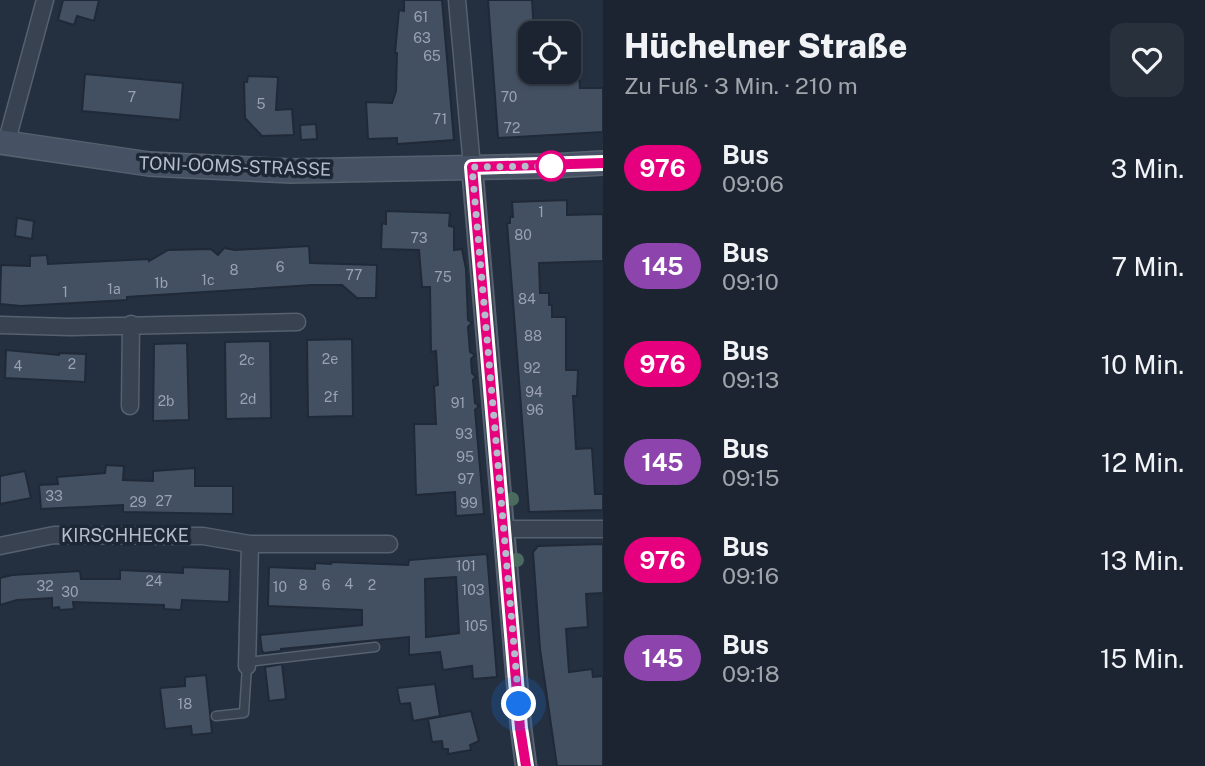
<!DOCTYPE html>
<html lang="de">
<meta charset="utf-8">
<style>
body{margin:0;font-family:"Public Sans",sans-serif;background:#28303c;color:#f1f3f6;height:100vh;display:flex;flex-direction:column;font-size:26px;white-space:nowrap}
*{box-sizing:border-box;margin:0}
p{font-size:23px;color:#a0a4ab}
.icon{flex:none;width:38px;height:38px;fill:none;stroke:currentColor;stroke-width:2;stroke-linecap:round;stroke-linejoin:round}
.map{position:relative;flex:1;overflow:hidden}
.side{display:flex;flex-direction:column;background:#1b2430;width:602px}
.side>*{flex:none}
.badge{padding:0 14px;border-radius:23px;font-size:24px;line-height:46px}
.fabs{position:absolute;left:518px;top:21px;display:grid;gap:14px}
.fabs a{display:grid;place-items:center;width:63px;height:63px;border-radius:14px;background:#1b2430;box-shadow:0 2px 5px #0004,0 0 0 2px #39414c;font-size:35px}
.you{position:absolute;width:35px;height:35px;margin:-18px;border:5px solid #fff;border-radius:50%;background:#1a73e8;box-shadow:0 0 0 10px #1a73e833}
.map>.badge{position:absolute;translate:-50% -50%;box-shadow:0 0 0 4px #fff}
.round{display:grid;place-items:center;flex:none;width:74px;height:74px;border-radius:14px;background:#28303c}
.headline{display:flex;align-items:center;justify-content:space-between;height:119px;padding:0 21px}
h1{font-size:33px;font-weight:800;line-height:52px}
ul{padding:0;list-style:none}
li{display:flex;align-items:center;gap:21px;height:98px;padding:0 21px}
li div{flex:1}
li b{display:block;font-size:26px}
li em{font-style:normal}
li .badge{min-width:77px;font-weight:700;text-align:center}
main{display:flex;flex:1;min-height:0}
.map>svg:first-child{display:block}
</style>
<main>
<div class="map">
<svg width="603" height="766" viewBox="0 0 603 766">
<rect width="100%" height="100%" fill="#243040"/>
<path fill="#435062" stroke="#1f2937" stroke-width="2" fill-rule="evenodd" d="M63,0H99L94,21L77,16L74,25L58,20Z
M404,0H442L454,140L397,144V138L368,139L366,102L392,103L396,91L397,53H395L399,10L404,11Z
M488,0H532L534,33H530V78L579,75L580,88H603V132L498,138Z
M85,74L183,83L180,120L82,111Z
M248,76L278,77L276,110L292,109L294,135L262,136L245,118L244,82H247Z
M316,124L317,139L301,140L300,125Z
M567,200V215L603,214V261L539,263L540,293H549V305H552V317H566V370H578L577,396H573L576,449L592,448L595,494H603V510L529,512L507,223H510V217H513L512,202Z
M386,211L450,213L449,226L454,227V250L462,249L466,269L468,320L472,323L468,327L470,352L475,355L471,359L472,373L476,377L473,380L475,403L479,406L475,410L484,514L456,516L455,492L416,495L414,424H436L434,386L438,385L436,351L431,352L430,287H422L419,250L381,249L382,223L386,224Z
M17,218L34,221L32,239L15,236Z
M309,246L310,263L377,265L376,298H357L342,285H312L127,297V300L21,306L0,304L1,265L30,266V256L47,255L48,264L149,259V261L168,250L211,249L218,255L224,248L235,250Z
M352,339L353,416L308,417L307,340Z
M270,341L271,418L226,419L225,342Z
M187,343L189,420L153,421L154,344Z
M6,350L59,355V353L86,354L85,382L5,378Z
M106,465L124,466L123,480L153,481V471L195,468V486H233V514L123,512V505L41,509L39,485L58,484L57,477L105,473Z
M25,471L31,498L0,504V476Z
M603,544V593L586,594L588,627L566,629L569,672L592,669L593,677L603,676V766H557L540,649L533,552L538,546Z
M487,554L497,677L473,679L472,666L443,670L440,652L409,655V637L281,649V651L264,653L262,651L260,635L362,625V610L268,606L269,567L315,569V563L331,564L332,562L408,565L409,560ZM456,577L459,633L426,637L425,579Z
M183,567L230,569L229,602L182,600L181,610L164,609V605L73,602L74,609L60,610L59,607L52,608V598L17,600L0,605V578L12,575L80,571L81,579H120V570L183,573Z
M282,664L286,699L269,701L265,667Z
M206,675L212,733L192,735L191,726L165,729L160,688L185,686V677Z
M435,684L440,716L413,721L410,703L400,704L397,688Z
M471,711L479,741L470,745L471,750L448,754V749H443L442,741L432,742L428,719Z"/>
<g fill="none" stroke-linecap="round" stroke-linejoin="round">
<defs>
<path id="service" d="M247,662L375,647
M216,716L244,713L247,666"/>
<path id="minor" d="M457,0L472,167
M6,144L45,0
M0,325L70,327L297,322
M130,406L131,324
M504,529H603
M0,546L54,535L203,536L250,544H389
M247,666L250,544"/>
<path id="tertiary" d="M472,167L521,728L526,766"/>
<path id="secondary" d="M0,142L149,164L291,171L551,166L603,163"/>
</defs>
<use href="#service" stroke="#56606e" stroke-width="11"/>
<use href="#minor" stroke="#56606e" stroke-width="19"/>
<use href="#tertiary" stroke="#56606e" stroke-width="23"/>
<use href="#secondary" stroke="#56606e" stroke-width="26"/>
<use href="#service" stroke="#384250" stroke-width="8"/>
<use href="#minor" stroke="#384250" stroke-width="16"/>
<use href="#tertiary" stroke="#384250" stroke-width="19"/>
<use href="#secondary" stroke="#465163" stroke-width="23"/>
</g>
<g fill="#4b6b5e">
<circle cx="512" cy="499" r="7"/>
<circle cx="517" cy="560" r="7"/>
</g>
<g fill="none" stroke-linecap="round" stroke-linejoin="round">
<defs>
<path id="line" d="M526,766L520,728L472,167L603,163"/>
</defs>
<use href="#line" stroke="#fff" stroke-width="16"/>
<use href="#line" stroke="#e6007e" stroke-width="10"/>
<path stroke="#b4bdcb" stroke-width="7" stroke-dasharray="0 12.6" d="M519,704L472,167L551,166"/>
</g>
<circle fill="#fff" stroke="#e6007e" stroke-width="3.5" cx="551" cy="166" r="14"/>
<g text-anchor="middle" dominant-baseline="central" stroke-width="7" stroke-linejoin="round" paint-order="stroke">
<g font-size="14" fill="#98a2b1">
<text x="421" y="17">61</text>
<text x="422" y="38">63</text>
<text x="432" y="56">65</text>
<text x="132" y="97">7</text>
<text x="509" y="97">70</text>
<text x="261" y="104">5</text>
<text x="440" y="119">71</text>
<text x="512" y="128">72</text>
<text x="541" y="212">1</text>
<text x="523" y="235">80</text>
<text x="419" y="238">73</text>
<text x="280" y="267">6</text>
<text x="234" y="270">8</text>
<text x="354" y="275">77</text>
<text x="443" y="277">75</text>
<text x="208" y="280">1c</text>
<text x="161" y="283">1b</text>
<text x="114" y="289">1a</text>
<text x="65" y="292">1</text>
<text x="527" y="299">84</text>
<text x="533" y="336">88</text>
<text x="330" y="359">2e</text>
<text x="247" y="360">2c</text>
<text x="72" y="364">2</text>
<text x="18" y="366">4</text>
<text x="532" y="368">92</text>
<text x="534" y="392">94</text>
<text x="331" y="397">2f</text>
<text x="248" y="399">2d</text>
<text x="166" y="401">2b</text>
<text x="458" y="403">91</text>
<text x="535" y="410">96</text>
<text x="464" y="434">93</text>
<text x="465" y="457">95</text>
<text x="466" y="479">97</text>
<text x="54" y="496">33</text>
<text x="164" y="501">27</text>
<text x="138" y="502">29</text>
<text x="469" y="503">99</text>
<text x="466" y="566">101</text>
<text x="154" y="581">24</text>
<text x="349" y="584">4</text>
<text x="303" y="585">8</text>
<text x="326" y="585">6</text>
<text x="372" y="585">2</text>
<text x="45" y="586">32</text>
<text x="280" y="587">10</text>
<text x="473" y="590">103</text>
<text x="70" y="592">30</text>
<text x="476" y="626">105</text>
<text x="185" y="704">18</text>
</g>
<g font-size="18" fill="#b4bdcb" stroke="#1d2735">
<text transform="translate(235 166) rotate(2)">TONI-OOMS-STRASSE</text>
<text x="125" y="535">KIRSCHHECKE</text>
</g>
</g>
</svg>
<div class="fabs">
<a><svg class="icon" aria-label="locate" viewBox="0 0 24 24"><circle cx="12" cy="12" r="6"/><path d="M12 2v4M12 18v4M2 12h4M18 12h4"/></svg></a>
</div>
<div class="you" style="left:519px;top:704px"></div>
</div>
<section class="side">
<div class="headline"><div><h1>Hüchelner Straße</h1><p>Zu Fuß · 3 Min. · 210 m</p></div><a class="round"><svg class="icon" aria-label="heart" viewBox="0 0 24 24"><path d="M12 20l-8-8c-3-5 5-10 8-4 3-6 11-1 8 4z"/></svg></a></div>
<ul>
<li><span class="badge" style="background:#e6007e;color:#fff">976</span><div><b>Bus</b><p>09:06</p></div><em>3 Min.</em></li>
<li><span class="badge" style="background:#8e44ad;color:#fff">145</span><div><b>Bus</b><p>09:10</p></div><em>7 Min.</em></li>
<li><span class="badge" style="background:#e6007e;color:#fff">976</span><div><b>Bus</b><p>09:13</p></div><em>10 Min.</em></li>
<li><span class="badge" style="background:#8e44ad;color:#fff">145</span><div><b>Bus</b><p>09:15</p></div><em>12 Min.</em></li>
<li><span class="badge" style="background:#e6007e;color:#fff">976</span><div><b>Bus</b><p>09:16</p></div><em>13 Min.</em></li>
<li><span class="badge" style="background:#8e44ad;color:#fff">145</span><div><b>Bus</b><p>09:18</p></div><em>15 Min.</em></li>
</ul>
</section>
</main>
